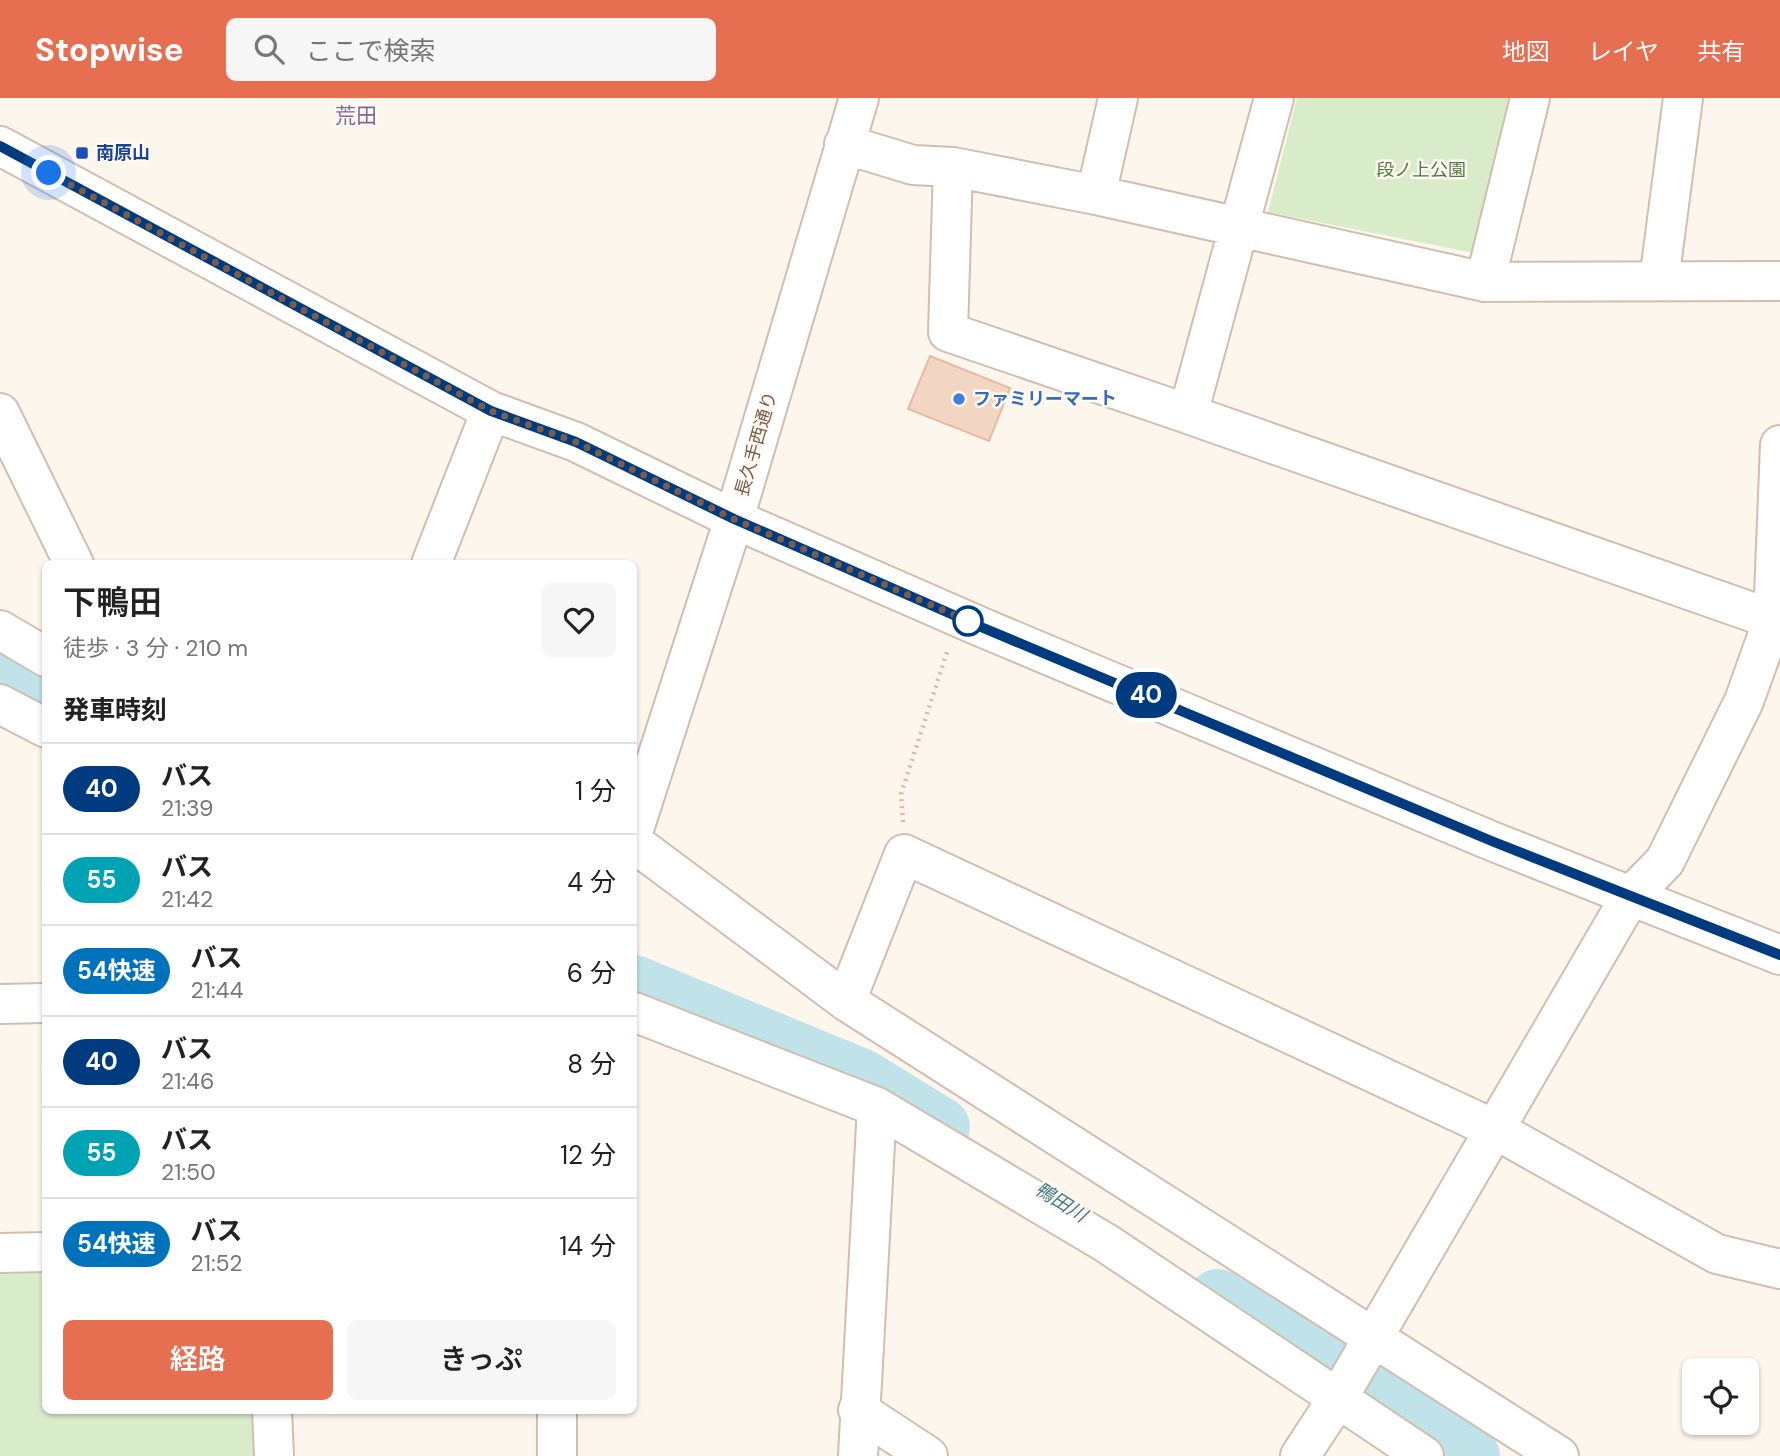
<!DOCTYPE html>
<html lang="ja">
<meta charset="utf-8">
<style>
body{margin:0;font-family:"DM Sans","Noto Sans JP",sans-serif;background:#f6f6f6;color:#222;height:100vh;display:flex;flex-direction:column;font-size:26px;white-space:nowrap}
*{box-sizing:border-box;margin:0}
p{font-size:23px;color:#767676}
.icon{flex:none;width:38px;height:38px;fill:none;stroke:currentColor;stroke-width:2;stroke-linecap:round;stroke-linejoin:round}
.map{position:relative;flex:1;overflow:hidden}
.sheet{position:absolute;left:42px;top:462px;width:595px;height:854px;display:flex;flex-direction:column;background:#fff;border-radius:10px;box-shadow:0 2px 5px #0004}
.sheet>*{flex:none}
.badge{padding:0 14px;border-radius:23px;font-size:24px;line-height:46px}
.controls{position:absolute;left:1682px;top:1260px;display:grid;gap:14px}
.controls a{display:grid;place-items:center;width:77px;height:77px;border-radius:10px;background:#fff;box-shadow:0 2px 5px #0004;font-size:35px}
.you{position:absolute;width:35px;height:35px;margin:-18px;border:5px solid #fff;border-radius:50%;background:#1a73e8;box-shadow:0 0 0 10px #1a73e833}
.map>.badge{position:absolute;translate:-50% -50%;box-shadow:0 0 0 4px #fff}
h2{padding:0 21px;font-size:26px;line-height:63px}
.round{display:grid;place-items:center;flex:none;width:74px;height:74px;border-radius:10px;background:#f6f6f6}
.head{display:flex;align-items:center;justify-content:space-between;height:119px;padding:0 21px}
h1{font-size:33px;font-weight:600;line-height:52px}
.primary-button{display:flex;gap:14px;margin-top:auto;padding:14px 21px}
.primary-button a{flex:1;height:80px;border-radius:10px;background:#e76f51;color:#fff;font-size:28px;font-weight:600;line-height:80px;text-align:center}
.primary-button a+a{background:#f6f6f6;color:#222}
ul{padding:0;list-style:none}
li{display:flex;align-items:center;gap:21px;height:91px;padding:0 21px;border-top:2px solid #e0e0e0}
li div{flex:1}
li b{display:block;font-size:26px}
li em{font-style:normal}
li .badge{min-width:77px;font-weight:700;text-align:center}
header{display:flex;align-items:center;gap:42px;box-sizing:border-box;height:98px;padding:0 35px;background:#e76f51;color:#fff}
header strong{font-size:33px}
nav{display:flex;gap:38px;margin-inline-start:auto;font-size:24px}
.search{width:490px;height:63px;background:#f6f6f6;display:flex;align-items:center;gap:18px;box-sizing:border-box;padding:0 24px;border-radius:10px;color:#767676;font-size:26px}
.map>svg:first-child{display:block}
</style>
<header>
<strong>Stopwise</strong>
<div class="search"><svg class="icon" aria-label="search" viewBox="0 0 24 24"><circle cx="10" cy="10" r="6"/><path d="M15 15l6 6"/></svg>ここで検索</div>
<nav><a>地図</a><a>レイヤ</a><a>共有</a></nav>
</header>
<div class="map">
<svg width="1780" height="1358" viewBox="0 0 1780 1358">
<rect width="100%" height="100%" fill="#fdf6ec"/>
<path fill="#d8ecc9" d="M1297,0H1516L1474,155L1268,114Z
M45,1173L46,1312L256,1313L258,1358H0V1174Z"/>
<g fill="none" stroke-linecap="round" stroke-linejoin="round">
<path stroke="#bfe3e8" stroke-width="60" d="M0,572L46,599
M634,887L862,981L940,1029
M1218,1201L1470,1358"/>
</g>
<path fill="#f3d5c3" stroke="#e6bba3" stroke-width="2" d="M930,258L1010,290L989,343L908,311Z"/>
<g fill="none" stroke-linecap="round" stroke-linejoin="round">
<defs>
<path id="minor" d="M1274,0L1188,316L1780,524
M844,46L913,67L953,69L1096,97L1485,184L1780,183
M0,48L491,313L576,344L734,421L981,529L1494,744L1780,857
M953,69L948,234L1188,316
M1096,97L1118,0
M1659,183L1683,0
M1485,184L1530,0
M0,315L74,466
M431,466L491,313
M0,532L46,559
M0,606L46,630
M634,731L734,421L859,0
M634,745L846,903L1559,1358
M846,903L904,756L1496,1032L1717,1156L1780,1171
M0,906L46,905
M634,914L877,1009L1106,1145L1424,1358
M0,1155L46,1154
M272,1312L274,1358
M557,1312V1358
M858,1312L928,1358
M858,1358L877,1009
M1300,1358L1338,1300L1630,799L1665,763L1744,603L1773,522L1780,347"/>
</defs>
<use href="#minor" stroke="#d1beb0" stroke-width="42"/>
<path stroke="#d9b8a5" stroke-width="4.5" stroke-dasharray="2 5" stroke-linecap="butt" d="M903,724L901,696L948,551"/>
<use href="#minor" stroke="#fff" stroke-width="38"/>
</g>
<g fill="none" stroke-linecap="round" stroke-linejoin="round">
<defs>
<path id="line" d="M0,48L491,313L576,344L734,421L981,529L1494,744L1780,857"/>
</defs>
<use href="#line" stroke="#fff" stroke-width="16"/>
<use href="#line" stroke="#003b80" stroke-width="10"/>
<path stroke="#7a5c4d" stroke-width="7" stroke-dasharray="0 12.6" d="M49,75L491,313L576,344L734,421L968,523"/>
</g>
<rect fill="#1a4fb4" stroke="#fffaf3" stroke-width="2.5" x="75" y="48" width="14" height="14" rx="3.5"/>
<circle fill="#3f7fe0" stroke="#fffaf3" stroke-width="2.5" cx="959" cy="301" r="7"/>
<circle fill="#fff" stroke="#003b80" stroke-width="3.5" cx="968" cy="523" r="14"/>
<g text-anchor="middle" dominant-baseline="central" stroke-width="5" stroke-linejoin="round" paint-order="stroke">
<g font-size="18" font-weight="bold" fill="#164399" stroke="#fffaf3" text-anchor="start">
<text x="96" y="55">南原山</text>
</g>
<g font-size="18" fill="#537a41" stroke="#fffaf3">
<text x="1421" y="72">段ノ上公園</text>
</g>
<g font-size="18" font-weight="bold" fill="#366cbe" stroke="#fffaf3" text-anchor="start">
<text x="973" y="301">ファミリーマート</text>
</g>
<g font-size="18" fill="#7a5c4d" stroke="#fffaf3">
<text transform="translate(756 346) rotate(-74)">長久手西通り</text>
</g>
<g font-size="19" font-style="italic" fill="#437c86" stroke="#fffaf3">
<text transform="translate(1061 1104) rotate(32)">鴨田川</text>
</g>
<g font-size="21" fill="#846695" stroke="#fffaf3">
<text x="356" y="18">荒田</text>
</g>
</g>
</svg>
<div class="controls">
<a><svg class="icon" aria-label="locate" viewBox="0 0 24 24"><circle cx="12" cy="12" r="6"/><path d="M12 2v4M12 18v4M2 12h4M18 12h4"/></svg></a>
</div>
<div class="you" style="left:49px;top:75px"></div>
<b class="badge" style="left:1146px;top:597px;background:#003b80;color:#fff">40</b>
<section class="sheet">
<div class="head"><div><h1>下鴨田</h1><p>徒歩 · 3 分 · 210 m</p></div><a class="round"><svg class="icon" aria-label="heart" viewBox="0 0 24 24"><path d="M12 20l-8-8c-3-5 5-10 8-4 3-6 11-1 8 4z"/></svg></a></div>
<h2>発車時刻</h2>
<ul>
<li><span class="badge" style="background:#003b80;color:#fff">40</span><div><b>バス</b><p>21:39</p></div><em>1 分</em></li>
<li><span class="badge" style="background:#00a3b4;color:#fff">55</span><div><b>バス</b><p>21:42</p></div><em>4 分</em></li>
<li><span class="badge" style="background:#0072bc;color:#fff">54快速</span><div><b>バス</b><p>21:44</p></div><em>6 分</em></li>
<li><span class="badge" style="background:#003b80;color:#fff">40</span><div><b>バス</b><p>21:46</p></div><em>8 分</em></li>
<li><span class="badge" style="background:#00a3b4;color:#fff">55</span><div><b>バス</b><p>21:50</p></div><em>12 分</em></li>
<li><span class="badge" style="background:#0072bc;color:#fff">54快速</span><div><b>バス</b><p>21:52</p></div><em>14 分</em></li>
</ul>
<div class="primary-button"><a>経路</a><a>きっぷ</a></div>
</section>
</div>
